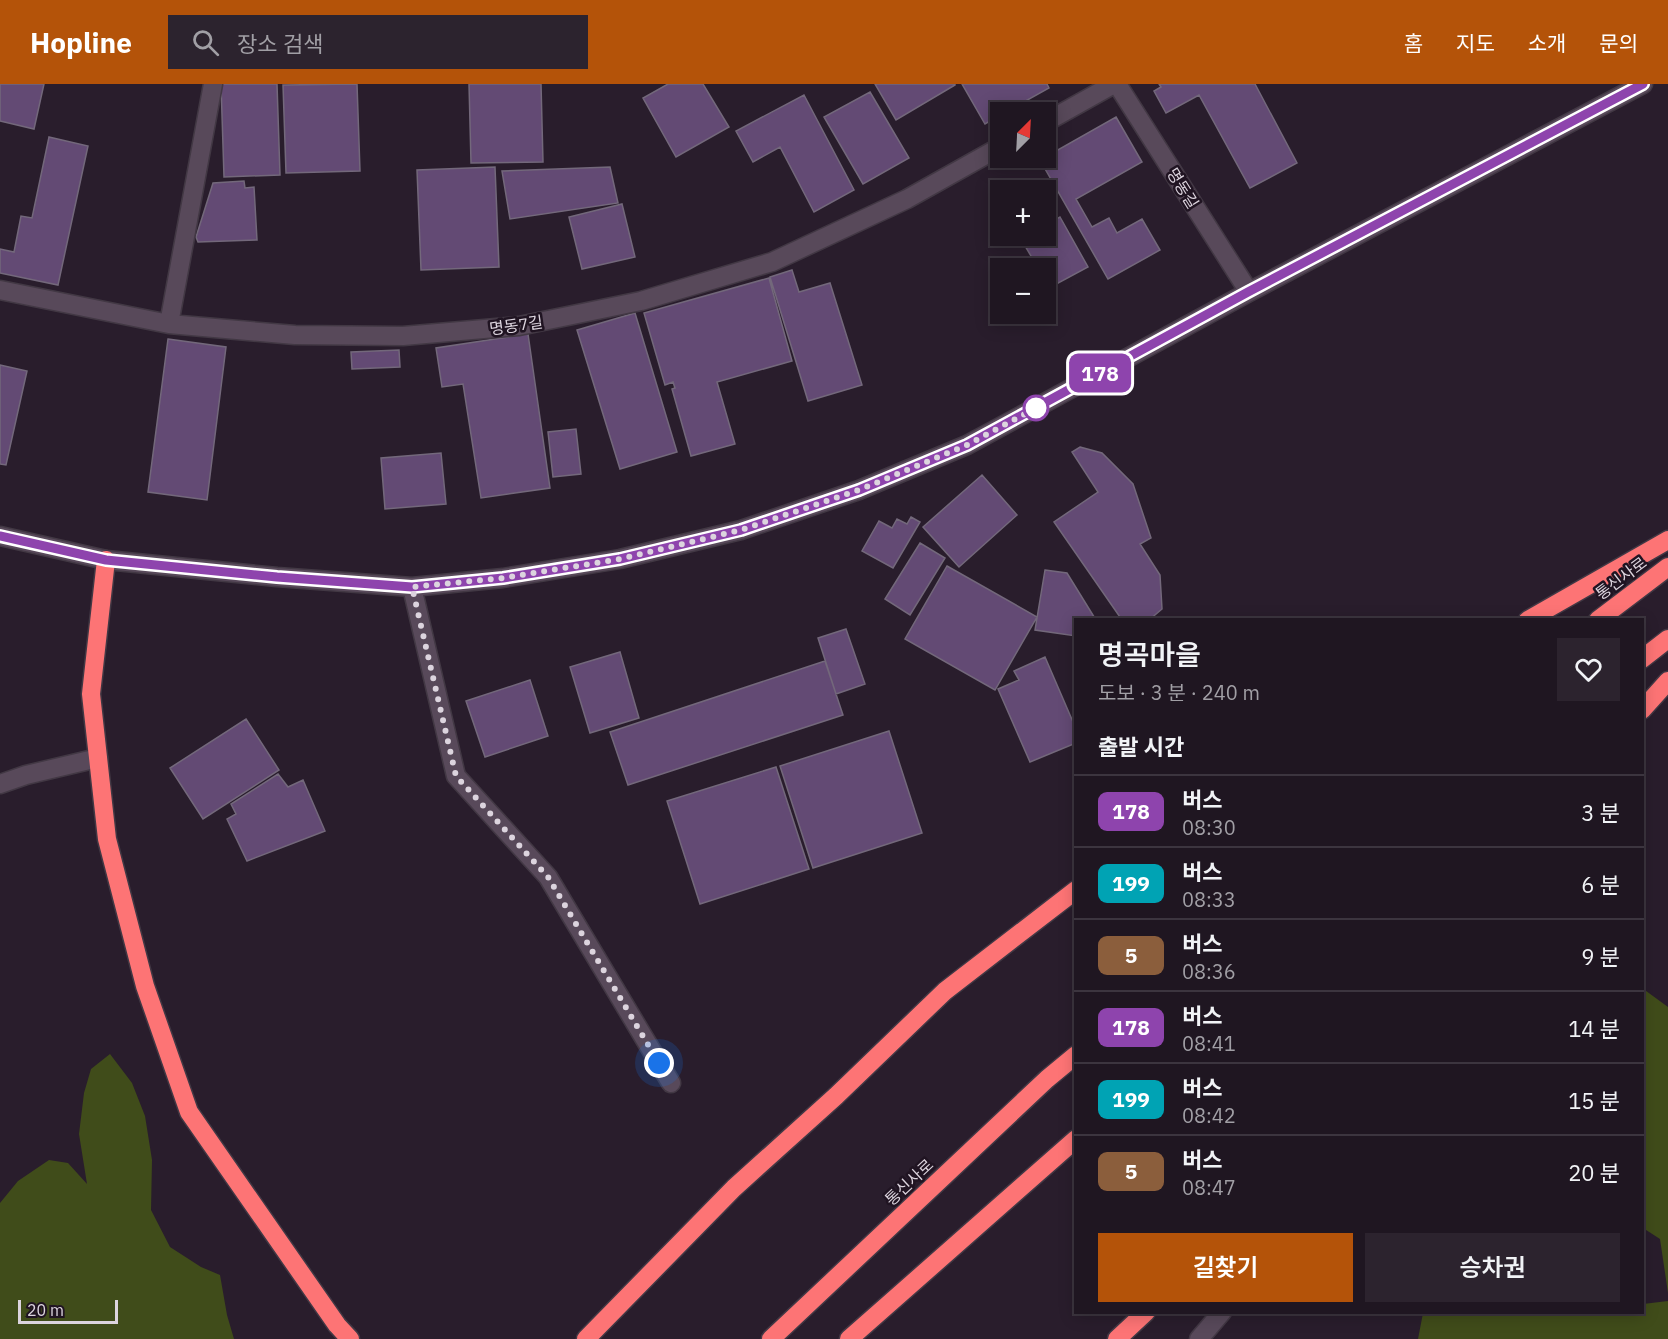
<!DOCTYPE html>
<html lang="ko">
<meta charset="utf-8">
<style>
body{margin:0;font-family:"IBM Plex Sans","Noto Sans KR",sans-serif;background:#2c232e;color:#f1f3f6;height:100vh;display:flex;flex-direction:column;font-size:22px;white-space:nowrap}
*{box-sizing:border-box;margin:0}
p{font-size:20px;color:#a19fa5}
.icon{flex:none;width:33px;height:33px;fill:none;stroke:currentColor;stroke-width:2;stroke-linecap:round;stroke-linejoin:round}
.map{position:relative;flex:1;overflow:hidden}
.drawer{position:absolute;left:1074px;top:534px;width:570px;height:696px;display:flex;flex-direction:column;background:#1f1621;border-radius:0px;box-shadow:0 3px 15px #0003,0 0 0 2px #3c353f}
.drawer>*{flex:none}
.badge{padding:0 12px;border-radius:9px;font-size:21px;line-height:39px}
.needle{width:39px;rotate:24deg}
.fabs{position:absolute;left:990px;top:18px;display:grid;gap:12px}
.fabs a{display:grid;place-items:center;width:66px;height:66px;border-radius:0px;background:#1f1621;box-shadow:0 3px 15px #0003,0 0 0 2px #3c353f;font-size:30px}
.scale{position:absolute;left:18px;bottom:15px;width:100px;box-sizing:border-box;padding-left:6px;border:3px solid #dcd4de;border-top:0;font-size:16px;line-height:21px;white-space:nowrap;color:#dcd4de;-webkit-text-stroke:4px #201422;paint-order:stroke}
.you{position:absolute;width:30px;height:30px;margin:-15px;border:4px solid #fff;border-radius:50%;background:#1a73e8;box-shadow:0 0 0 9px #1a73e833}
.map>.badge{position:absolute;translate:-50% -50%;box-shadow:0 0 0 3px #fff}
h2{padding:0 24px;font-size:22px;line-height:54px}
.round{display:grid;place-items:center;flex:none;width:63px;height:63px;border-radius:0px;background:#2c232e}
.summary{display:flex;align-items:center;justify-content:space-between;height:102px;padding:0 24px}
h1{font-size:28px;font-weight:600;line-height:45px}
.button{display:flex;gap:12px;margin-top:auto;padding:12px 24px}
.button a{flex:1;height:69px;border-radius:0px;background:#b45309;color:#fff;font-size:24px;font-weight:600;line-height:69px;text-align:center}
.button a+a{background:#2c232e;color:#f1f3f6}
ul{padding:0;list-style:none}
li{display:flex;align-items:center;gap:18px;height:72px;padding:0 24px;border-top:2px solid #3c353f}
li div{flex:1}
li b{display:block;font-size:22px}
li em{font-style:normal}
li .badge{min-width:66px;font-weight:700;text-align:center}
header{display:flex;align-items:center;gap:36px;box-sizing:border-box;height:84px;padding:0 30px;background:#b45309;color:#fff}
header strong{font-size:28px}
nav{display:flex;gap:33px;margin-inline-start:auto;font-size:21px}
.search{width:420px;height:54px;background:#2c232e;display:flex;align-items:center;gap:15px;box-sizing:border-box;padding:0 21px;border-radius:0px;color:#a19fa5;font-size:22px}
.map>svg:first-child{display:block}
</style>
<header>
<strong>Hopline</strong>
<div class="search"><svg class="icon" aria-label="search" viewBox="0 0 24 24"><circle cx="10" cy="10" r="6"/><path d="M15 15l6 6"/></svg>장소 검색</div>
<nav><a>홈</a><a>지도</a><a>소개</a><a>문의</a></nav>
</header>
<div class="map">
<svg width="1668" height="1255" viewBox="0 0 1668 1255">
<rect width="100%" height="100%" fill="#291d2c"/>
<path fill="#404c1a" d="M1642,904L1668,923V1209L1660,1155L1643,1144Z
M110,970L132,999L145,1032L152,1076L151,1126L170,1163L201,1183L220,1191L227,1231L234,1255H0V1119L18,1097L49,1076L68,1079L87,1100L79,1050L84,1009L91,985Z
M1668,1217V1255H1418L1423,1229L1642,1228L1643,1220Z"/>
<path fill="#634a74" stroke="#73687b" stroke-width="1.5" d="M0,0H44L34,45L0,37Z
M221,0H277L280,91L224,93Z
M357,0L360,87L286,89L283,1Z
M469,0H541L543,78L471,79Z
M668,0H703L729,43L676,73L643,14Z
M875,0H955V1L896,36Z
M962,0H1047L1049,4L1006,28H1000V31L985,40Z
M1159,0H1255L1297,79L1250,104L1199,11L1166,29L1154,7L1161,3Z
M870,8L909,74L863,100L824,33Z
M804,11L854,106L814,128L780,63L753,78L736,47Z
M1116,33L1142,78L1076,115L1092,143L1109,134L1117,149L1142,135L1160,166L1108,195L1040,76Z
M49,53L88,62L58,201L0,189V165L14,168L21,132L32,134Z
M495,83L499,183L421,186L417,86Z
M610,83L618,119L510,135L502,87Z
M244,97L245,104L254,103L257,156L198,158L196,153L213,99Z
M622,120L635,173L582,185L569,133Z
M1060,133L1088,183L1049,204L1046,197V184H1038L1021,155L1027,152H1046V141Z
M792,186L799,208L830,199L862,301L808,317L770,193Z
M769,194L792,277L717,298L735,360L691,372L672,305L675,304L673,298L665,301L644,229Z
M635,229L677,368L620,385L577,246Z
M528,250L550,404L481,414L463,300L442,303L436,264Z
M168,255L226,263L207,416L148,408Z
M399,266L400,283L352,285L351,268Z
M0,281L27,287L6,381L0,380Z
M576,345L581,390L553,393L548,348Z
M1080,363L1102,369L1133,400L1151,454L1140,460L1160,491L1162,525L1149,536H1122L1054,438L1098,408L1072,368Z
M441,369L446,420L385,425L381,374Z
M982,391L1017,431L959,483L923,443Z
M911,433L920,438L893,484L862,467L879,437L892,444L897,435L907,440Z
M920,459L945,474L910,531L885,515Z
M947,482L1037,533L995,606L905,555Z
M1045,486L1067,489L1096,536H1076V552L1035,546Z
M846,545L865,600L836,610L818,554Z
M620,568L639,634L590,649L570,583Z
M1045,573L1076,645V659L1030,678L998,605L1019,596L1014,587Z
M825,577L843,631L628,701L610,648Z
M530,596L548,652L485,673L466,617Z
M246,635L279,686L203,735L170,684Z
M889,647L922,749L813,784L780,682Z
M776,683L809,785L700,820L667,717Z
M278,690L288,703L303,696L325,747L247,777L227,735L236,730L231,720Z"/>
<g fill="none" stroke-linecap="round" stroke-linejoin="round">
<defs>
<path id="minor" d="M1117,0L1249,208
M1046,38L1114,0
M0,206L169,240L295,251L403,252L519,242L641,217L772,178L907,115L1000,63
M169,240L213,0
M0,452L106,476L277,493L412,503L503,494L620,475L741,446L859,406L967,361L1249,208L1643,0
M412,503L456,692L548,793L671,999
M0,700L26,691L98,674
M1199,1255L1222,1228"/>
<path id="highway" d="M106,476L91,610L107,755L145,902L189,1028L337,1241L350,1255
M1528,536L1668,456
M1598,536L1668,483
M1642,575L1668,555
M1642,626L1668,597
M586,1255L734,1104L836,1012L945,907L1076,806
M771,1255L1047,995L1076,971
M849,1255L1076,1055
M1117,1255L1146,1228"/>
</defs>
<use href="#minor" stroke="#423844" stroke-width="21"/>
<use href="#highway" stroke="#423844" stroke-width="21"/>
<use href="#minor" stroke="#58495a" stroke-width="18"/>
<use href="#highway" stroke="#fd7475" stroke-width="18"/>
</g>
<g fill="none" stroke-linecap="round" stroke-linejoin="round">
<defs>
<path id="line" d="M0,452L106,476L277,493L412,503L503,494L620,475L741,446L859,406L967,361L1248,208L1643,0"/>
</defs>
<use href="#line" stroke="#fff" stroke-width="14"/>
<use href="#line" stroke="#8e44ad" stroke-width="9"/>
<path stroke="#dcd4de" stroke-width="6" stroke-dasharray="0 10.8" d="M659,979L548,793L456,692L412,503L503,494L620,475L741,446L859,406L967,361L1036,324"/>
</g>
<circle fill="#fff" stroke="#8e44ad" stroke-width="3" cx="1036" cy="324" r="12"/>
<g text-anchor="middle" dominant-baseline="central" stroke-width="5" stroke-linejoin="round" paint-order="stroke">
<g font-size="16" fill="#dcd4de" stroke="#201422">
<text transform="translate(1183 104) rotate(58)">명동길</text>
<text transform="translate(516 241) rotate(-8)">명동7길</text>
<text transform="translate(1621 494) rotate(-37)">통신사로</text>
<text transform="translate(909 1098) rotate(-43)">통신사로</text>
</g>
</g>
</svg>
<div class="fabs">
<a><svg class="needle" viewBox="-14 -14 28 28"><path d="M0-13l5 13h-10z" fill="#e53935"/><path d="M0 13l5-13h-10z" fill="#a19fa5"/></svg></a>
<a>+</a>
<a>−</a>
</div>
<div class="scale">20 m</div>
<div class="you" style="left:659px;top:979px"></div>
<b class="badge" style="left:1100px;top:289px;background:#8e44ad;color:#fff">178</b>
<section class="drawer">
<div class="summary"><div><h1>명곡마을</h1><p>도보 · 3 분 · 240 m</p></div><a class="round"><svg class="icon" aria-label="heart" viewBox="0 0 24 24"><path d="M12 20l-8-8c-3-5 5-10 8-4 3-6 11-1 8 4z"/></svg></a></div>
<h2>출발 시간</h2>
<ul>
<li><span class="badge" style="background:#8e44ad;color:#fff">178</span><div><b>버스</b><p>08:30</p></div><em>3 분</em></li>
<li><span class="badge" style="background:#00a3b4;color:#fff">199</span><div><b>버스</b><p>08:33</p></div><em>6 분</em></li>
<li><span class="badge" style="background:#8b5e3c;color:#fff">5</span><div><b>버스</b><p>08:36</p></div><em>9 분</em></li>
<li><span class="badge" style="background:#8e44ad;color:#fff">178</span><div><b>버스</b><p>08:41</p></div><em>14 분</em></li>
<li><span class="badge" style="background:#00a3b4;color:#fff">199</span><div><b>버스</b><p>08:42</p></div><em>15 분</em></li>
<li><span class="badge" style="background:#8b5e3c;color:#fff">5</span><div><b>버스</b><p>08:47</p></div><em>20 분</em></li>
</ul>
<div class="button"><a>길찾기</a><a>승차권</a></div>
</section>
</div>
